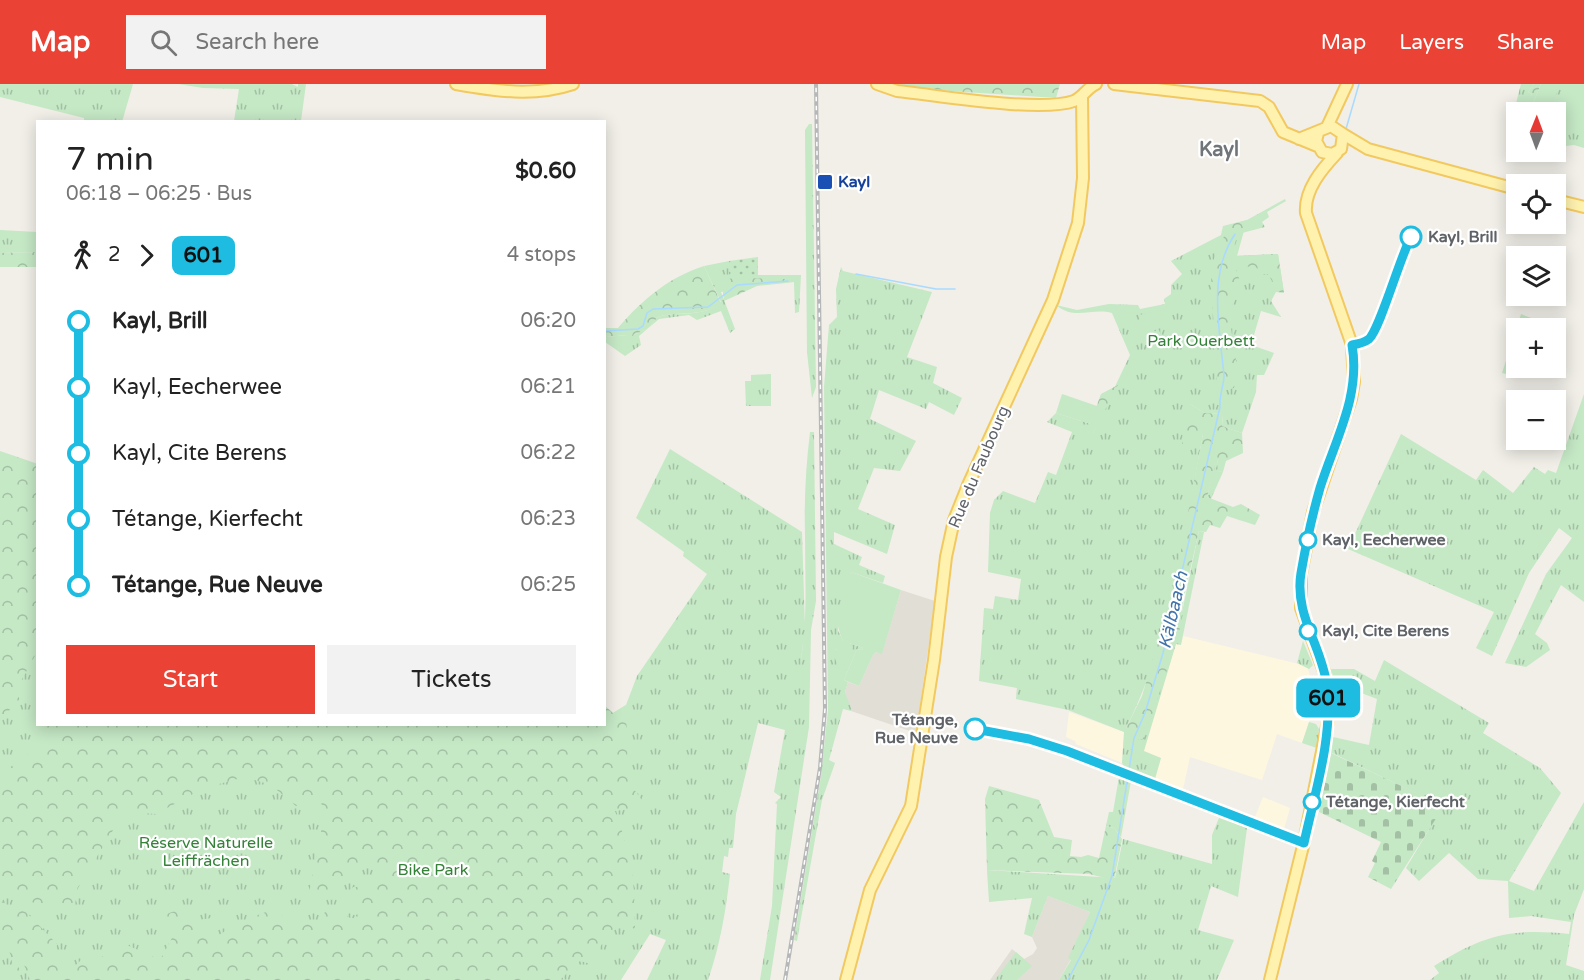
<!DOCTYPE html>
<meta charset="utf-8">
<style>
body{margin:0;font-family:"Varela Round",sans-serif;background:#f2f2f2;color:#222;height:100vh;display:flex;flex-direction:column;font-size:22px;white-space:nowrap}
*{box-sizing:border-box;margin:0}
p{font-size:20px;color:#767676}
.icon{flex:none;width:33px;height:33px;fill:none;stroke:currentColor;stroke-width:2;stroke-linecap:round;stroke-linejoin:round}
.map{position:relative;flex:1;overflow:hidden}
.drawer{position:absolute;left:36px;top:36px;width:570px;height:606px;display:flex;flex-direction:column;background:#fff;border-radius:0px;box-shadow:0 3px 15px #0003}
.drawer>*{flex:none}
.badge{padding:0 12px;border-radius:9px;font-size:21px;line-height:39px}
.needle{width:39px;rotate:1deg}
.fabs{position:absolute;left:1506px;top:18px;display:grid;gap:12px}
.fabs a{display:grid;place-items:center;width:60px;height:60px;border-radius:0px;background:#fff;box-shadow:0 3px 15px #0003;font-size:30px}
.map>.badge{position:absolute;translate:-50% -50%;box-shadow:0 0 0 3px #fff}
.legs{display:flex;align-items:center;gap:9px;height:66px;padding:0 30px;font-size:20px}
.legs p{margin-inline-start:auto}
.head{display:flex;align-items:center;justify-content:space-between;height:102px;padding:0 30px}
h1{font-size:33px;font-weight:600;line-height:45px}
.button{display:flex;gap:12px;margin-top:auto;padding:12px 30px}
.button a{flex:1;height:69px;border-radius:0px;background:#ea4335;color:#fff;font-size:24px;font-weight:600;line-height:69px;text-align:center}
.button a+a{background:#f2f2f2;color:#222}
ul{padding:0 30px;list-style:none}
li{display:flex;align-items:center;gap:21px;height:66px;font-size:22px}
li i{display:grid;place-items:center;width:9px;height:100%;margin:0 8px;background:currentColor}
li i::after{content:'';width:15px;height:15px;margin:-8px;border:4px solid;border-radius:50%;background:#fff}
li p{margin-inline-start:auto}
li:first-child i{background:linear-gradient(#0000 50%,currentColor 0)}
li:last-child i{background:linear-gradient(currentColor 50%,#0000 0)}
header{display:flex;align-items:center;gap:36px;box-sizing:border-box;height:84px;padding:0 30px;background:#ea4335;color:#fff}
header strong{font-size:28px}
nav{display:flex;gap:33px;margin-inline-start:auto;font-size:21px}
.search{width:420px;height:54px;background:#f2f2f2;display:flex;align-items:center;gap:15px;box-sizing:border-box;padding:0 21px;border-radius:0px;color:#767676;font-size:22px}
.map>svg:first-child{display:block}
</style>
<header>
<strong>Map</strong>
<div class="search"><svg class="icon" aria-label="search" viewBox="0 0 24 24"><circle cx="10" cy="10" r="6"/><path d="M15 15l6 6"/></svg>Search here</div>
<nav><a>Map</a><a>Layers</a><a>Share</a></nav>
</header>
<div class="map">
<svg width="1584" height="896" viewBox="0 0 1584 896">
<defs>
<pattern id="grass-tufts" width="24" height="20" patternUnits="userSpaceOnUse" patternTransform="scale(1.5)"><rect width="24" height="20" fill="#c5e8c5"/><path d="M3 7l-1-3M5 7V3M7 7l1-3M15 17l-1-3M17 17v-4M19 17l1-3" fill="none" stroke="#a3c0a4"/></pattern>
<pattern id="forest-crowns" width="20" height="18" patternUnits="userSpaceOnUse" patternTransform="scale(1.5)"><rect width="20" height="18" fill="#c5e8c5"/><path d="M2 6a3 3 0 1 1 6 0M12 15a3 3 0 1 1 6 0" fill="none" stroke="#a3c0a4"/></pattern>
<pattern id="cemetery-stones" width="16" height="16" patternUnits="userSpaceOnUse" patternTransform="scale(1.5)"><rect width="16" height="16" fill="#c5e8c5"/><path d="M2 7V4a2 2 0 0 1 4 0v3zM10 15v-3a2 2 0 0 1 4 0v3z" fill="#a3c0a4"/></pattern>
<pattern id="garden-dots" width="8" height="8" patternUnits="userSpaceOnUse" patternTransform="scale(1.5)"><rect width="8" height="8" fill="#c5e8c5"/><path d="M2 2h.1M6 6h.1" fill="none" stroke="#a3c0a4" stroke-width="1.8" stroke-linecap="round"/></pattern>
</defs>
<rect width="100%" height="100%" fill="#f1efe8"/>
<path fill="#fef7e0" d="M1183,552L1307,582L1312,598L1316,600L1308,627L1312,629L1302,659L1277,650L1262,696L1190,673L1183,705L1155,695L1161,674L1143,668L1176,559L1181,560Z
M1069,628L1124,648L1122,679L1076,660L1075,657L1066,653Z
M1263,713L1290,724L1284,745L1255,733Z"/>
<path fill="#e1ded6" d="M901,506L935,517L916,649L851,627L845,608L848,598L859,602L873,571L876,568L882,569Z
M1048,812L1090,828L1069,874L1071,875L1059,896H990L1012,865L1024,875L1033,870L1037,864L1032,853Z"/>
<path fill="url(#grass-tufts)" d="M0,0H133L122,38L84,37V34L0,13Z
M178,0H292L298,3V0H306L301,37H234L239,5L203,4Z
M1521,0H1534L1528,8L1532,10L1518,28L1514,27Z
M1541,0H1584V64L1574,61L1566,62L1564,57L1556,55V28H1542L1531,24Z
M809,40H812L816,303L812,314L807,268L805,46Z
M1247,136L1237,172L1278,170L1284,209L1276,208L1271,217L1281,233L1261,227L1251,261L1274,269L1264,291H1257L1256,308L1242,349L1222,342L1223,330L1205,329L1190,320L1192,350H1203C1184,449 1172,554 1126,644L1136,656L1176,557L1199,447L1204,448L1181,561L1176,560L1144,667L1161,674L1155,695L1125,684L1122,679L1124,648L1068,626L1016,615L1017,604L979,597L984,524L993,525L995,512L1018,516L1021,495L988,488L990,429L994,416L1003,407L1035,419L1048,388L1056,391L1072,348L1047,338L1056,329L1091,340L1093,349L1130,271L1112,229C1092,223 1075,237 1056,221L1077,226L1109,220L1138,221L1140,225L1165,220L1164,215L1171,210V201L1182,190L1171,177L1221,151L1223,142Z
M0,146L37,148V168L0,169Z
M729,177V191H801L799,228L795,229L794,198L786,199L785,195L721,208L735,245L730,249L721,227L697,236L689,231L659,235L639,252L641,261L625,272L605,258L604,253L628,251L632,262L633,251L647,245L658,233C680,226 702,235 721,218L704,182Z
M841,183L843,187L932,208L907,273L937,283L933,299L962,314L954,331L929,318L926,325L879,306L870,335L916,357L900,387L874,384L858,425L895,441L887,470L834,448V460L862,473L859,481L885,492L883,499L851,488L838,546L843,557L835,565L838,566L837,569L852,563L849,559L863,564L862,566L857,565L844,596L848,598L845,608L851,624V627L843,625L829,676L835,679L822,716L797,857L794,856L821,692L828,626L824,303L829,241L837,233L836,205Z
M1521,230L1531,234L1527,244H1516V276L1511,291L1502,289Z
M771,290V322H746L745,297H751V291Z
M1584,310V518L1561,501L1535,550L1547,559L1550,566L1526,583L1505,579L1546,490L1572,454L1559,444L1529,489L1492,572L1476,564L1494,528L1348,465L1401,350L1476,396L1483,386L1513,409L1534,383L1545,390L1548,386L1556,389Z
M810,348H814L816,517L811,546L809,643L770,896H760L772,822L777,720L775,719L781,713L774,708L785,646L758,639L736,730L733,764H729L728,773L724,772L722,788L730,790C726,827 720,861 708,896H647L666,856L650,850L621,896H0V592L37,546L38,640H604L605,622L613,629L626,621L637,592L707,490L683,472L684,468L636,434L670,365L802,448L805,545L800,582C808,538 805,494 805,449C804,415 806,382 810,348Z
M1217,370L1218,387L1223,388L1211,415L1207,413Z
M1303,557L1313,581L1309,585L1297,579Z
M1384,576L1489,639L1483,649L1540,684L1561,709L1509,797L1534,807L1584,718V805L1574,831L1566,881L1584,887V896H1430L1439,889L1434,882C1484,851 1510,844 1569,850L1571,838L1531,832L1509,834L1508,797L1478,795L1449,769L1419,797L1406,784L1443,722L1330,668L1333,653L1369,661L1377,615L1335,599L1331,585H1354L1375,597Z
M1313,596L1320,600L1321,630L1308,628L1316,600Z
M1309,638L1316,640L1319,645L1317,664L1302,659Z
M1119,693L1131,697L1121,753L1114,744L1106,742L1109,728H1113Z
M1219,734L1247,744L1238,813L1211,802L1198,846L1234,856L1217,896H1059L1071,876L1068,874L1090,828L1048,812L1032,853L1024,850L1032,814L989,818L987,786L1115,794L1123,755L1212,780V751Z
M1016,868L1032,882L1017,896H995Z"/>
<path fill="url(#forest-crowns)" d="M894,0H1060L1056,14L950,7Z
M1534,0H1541L1531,24L1542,28L1513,30L1532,10L1528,8Z
M1285,115L1286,117L1267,128L1269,133L1262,138L1265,143L1238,150L1231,172L1278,170L1284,209L1269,206L1272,197L1268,190H1260L1256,183L1235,182L1242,204C1239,211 1230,221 1230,229C1230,257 1241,273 1234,304L1217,308L1211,191L1214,175L1229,141L1247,136Z
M37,168V183H0V169Z
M704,182L721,219C702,234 680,226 658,233L647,245L633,251L636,260L631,262L627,251L605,253V244H618C642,216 669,193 704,182Z
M733,194L785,195L786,199L757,202L724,217L722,201L725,196Z
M1118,301L1093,349L1087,348L1101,310Z
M1190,320L1205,329L1223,330L1222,342L1242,349L1243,369L1226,377L1223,388L1218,387L1217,374L1207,413L1233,423L1241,420L1260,431L1255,441L1227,432L1220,444L1210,441L1206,448L1199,447L1184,513L1179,550L1144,655L1136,656L1135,664L1130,666L1127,664L1126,644L1142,612L1174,503L1203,350H1192L1187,360H1182L1185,322Z
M0,367L38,380L37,568L21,597L22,604L17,611L20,615L0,636Z
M626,621L628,697L647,723L615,727C632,774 635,795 635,845L618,838L600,863V871L591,880L580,877L560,896H30L23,878L15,871L14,875L22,890L14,888L10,869L0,851V813L7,822L26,828L57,860L55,875L75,882L86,871L95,876L127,861L160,876L173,852L158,833L175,827L193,837L211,834L208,844L217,852L242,837L274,825L293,839L315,840L326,827L339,825L350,834H354L363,822L346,813L353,803H368L385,776L345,793L332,816L309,809L317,769L323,761L321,747L325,725L320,718L296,722L271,701L245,693L204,704L156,730L124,728L78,804L74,826C44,831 28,809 0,812V687L12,682L13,673L20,675L32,668L55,659L45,651L40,641L604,640L605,622L613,629Z
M989,702L1039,716L1054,753L1072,756L1070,772L1081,773L1088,771L1099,774L1106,742L1114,744L1122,755L1113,801L1105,794L1089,790L987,786L985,715Z"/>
<path fill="url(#cemetery-stones)" d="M1331,669L1444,722L1391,805L1368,793L1375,779L1372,777L1381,758L1319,728Z"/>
<path fill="url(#garden-dots)" d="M758,173V191H729V177Z"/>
<path fill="#c5e8c5" d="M1543,0H1560L1550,26L1536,20Z
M1564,0H1584V50L1556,40L1554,28Z
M1166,225L1168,238L1142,244L1139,231Z
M1159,246L1164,258L1157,266L1145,250Z
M1062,310L1097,322L1091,340L1056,329Z
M851,488L901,506L882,570L876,568L873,571L859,602L844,596L857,565L862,566L863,564L849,559L853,563L844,582L839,585L834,572L838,566L835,565L838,557H843C831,533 843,512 851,488Z"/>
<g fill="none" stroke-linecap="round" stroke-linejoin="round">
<path stroke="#aadaff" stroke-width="1.5" d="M1346,45L1359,0
M856,190L936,205H955
M604,247L638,245L643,242L647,229L653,225L708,223L737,201L788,197
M1068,896L1089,856L1112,792L1134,654L1145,629L1163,569L1220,323C1219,311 1224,301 1224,292C1220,246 1207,191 1235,150"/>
<defs>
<path id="major" d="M456,0C496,7 534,13 573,0
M877,0L897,7C937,11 1040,29 1074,17C1083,13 1087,4 1096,0
M1114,0L1260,17L1269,23L1283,48L1317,62
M1327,43L1347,0
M1343,50L1368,65L1516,105
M1299,55L1331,42L1343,50L1341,65L1332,70L1322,68L1316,57L1318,49
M1556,116L1584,123
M846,896L870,806L911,722L934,576L946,473L954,436L968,401L1053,216L1078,139L1083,94L1082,13
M1270,896L1304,758L1328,637L1325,590L1301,524V490L1313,428L1351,315L1354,298L1352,261L1306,129C1304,106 1322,85 1337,69"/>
</defs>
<use href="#major" stroke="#f2c960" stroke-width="14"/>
<use href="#major" stroke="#fff2af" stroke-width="10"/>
<defs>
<path id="rail" d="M785,896L820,684L825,625L816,0"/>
</defs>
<use href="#rail" stroke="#b6b7b8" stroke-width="4"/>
<use href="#rail" stroke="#fff" stroke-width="1.5" stroke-dasharray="4.5" stroke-linecap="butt"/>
</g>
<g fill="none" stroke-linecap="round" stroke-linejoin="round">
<defs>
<path id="line-1" d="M975,645L1029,655L1067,667L1304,759C1315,708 1333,654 1327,602C1322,562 1294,531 1301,489C1306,460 1312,432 1320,404C1335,356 1361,312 1352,261C1358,260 1364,259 1369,255C1380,245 1400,173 1411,153"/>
</defs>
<use href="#line-1" stroke="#fff" stroke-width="14"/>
<use href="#line-1" stroke="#1fbce1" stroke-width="9"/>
</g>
<rect fill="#1a4fb4" stroke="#fff" stroke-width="2" x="817" y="90" width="16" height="16" rx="3"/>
<g fill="#fff" stroke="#1fbce1" stroke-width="3">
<circle cx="1411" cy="153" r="10"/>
<circle cx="1308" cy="456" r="8"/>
<circle cx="1308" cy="547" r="8"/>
<circle cx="975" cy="645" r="10"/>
<circle cx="1312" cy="718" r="8"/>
</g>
<g text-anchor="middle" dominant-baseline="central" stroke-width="4.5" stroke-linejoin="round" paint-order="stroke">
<g font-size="16" font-weight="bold" fill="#164399" stroke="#fff" text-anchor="start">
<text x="838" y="98">Kayl</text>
</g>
<g font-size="16" font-weight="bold" fill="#5f6368" stroke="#fff" text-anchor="start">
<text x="1428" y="153">Kayl, Brill</text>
<text x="1322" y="456">Kayl, Eecherwee</text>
<text x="1322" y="547">Kayl, Cite Berens</text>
<text x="958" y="636" text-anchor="end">Tétange,<tspan x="958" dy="18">Rue Neuve</tspan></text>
<text x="1326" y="718">Tétange, Kierfecht</text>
</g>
<g font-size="16" fill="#348238" stroke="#fff">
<text x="1201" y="257">Park Ouerbett</text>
<text x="206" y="759">Réserve Naturelle<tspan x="206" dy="18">Leiffrächen</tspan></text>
<text x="433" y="786">Bike Park</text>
</g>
<g font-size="16" fill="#5f6368" stroke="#fff">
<text transform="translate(979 383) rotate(-67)">Rue du Faubourg</text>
</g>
<g font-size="18" font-style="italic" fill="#4174aa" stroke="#fff">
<text transform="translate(1173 526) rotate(-77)">Kälbaach</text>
</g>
<g font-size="20" font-weight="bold" fill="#70757a" stroke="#fff">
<text x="1219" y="66">Kayl</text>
</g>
</g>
</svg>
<div class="fabs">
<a><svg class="needle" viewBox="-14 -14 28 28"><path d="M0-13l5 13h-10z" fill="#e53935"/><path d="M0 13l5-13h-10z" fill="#767676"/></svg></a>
<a><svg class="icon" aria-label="locate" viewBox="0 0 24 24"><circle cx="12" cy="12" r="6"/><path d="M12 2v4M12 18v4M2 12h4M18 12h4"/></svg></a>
<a><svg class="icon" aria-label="layers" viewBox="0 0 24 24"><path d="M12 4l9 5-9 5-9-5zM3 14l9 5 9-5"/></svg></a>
<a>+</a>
<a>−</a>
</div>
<b class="badge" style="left:1328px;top:614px;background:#1fbce1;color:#111">601</b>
<section class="drawer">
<div class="head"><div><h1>7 min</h1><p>06:18 – 06:25 · Bus</p></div><b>$0.60</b></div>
<div class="legs"><svg class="icon" aria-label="walk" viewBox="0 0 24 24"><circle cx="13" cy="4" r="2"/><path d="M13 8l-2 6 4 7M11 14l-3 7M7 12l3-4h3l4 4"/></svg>2<svg class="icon" aria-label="forward" viewBox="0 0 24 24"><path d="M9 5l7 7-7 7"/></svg><b class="badge" style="background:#1fbce1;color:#111">601</b><p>4 stops</p></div>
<ul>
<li><i style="color:#1fbce1"></i><b>Kayl, Brill</b><p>06:20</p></li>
<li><i style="color:#1fbce1"></i><span>Kayl, Eecherwee</span><p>06:21</p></li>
<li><i style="color:#1fbce1"></i><span>Kayl, Cite Berens</span><p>06:22</p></li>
<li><i style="color:#1fbce1"></i><span>Tétange, Kierfecht</span><p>06:23</p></li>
<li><i style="color:#1fbce1"></i><b>Tétange, Rue Neuve</b><p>06:25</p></li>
</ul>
<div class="button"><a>Start</a><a>Tickets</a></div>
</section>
</div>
